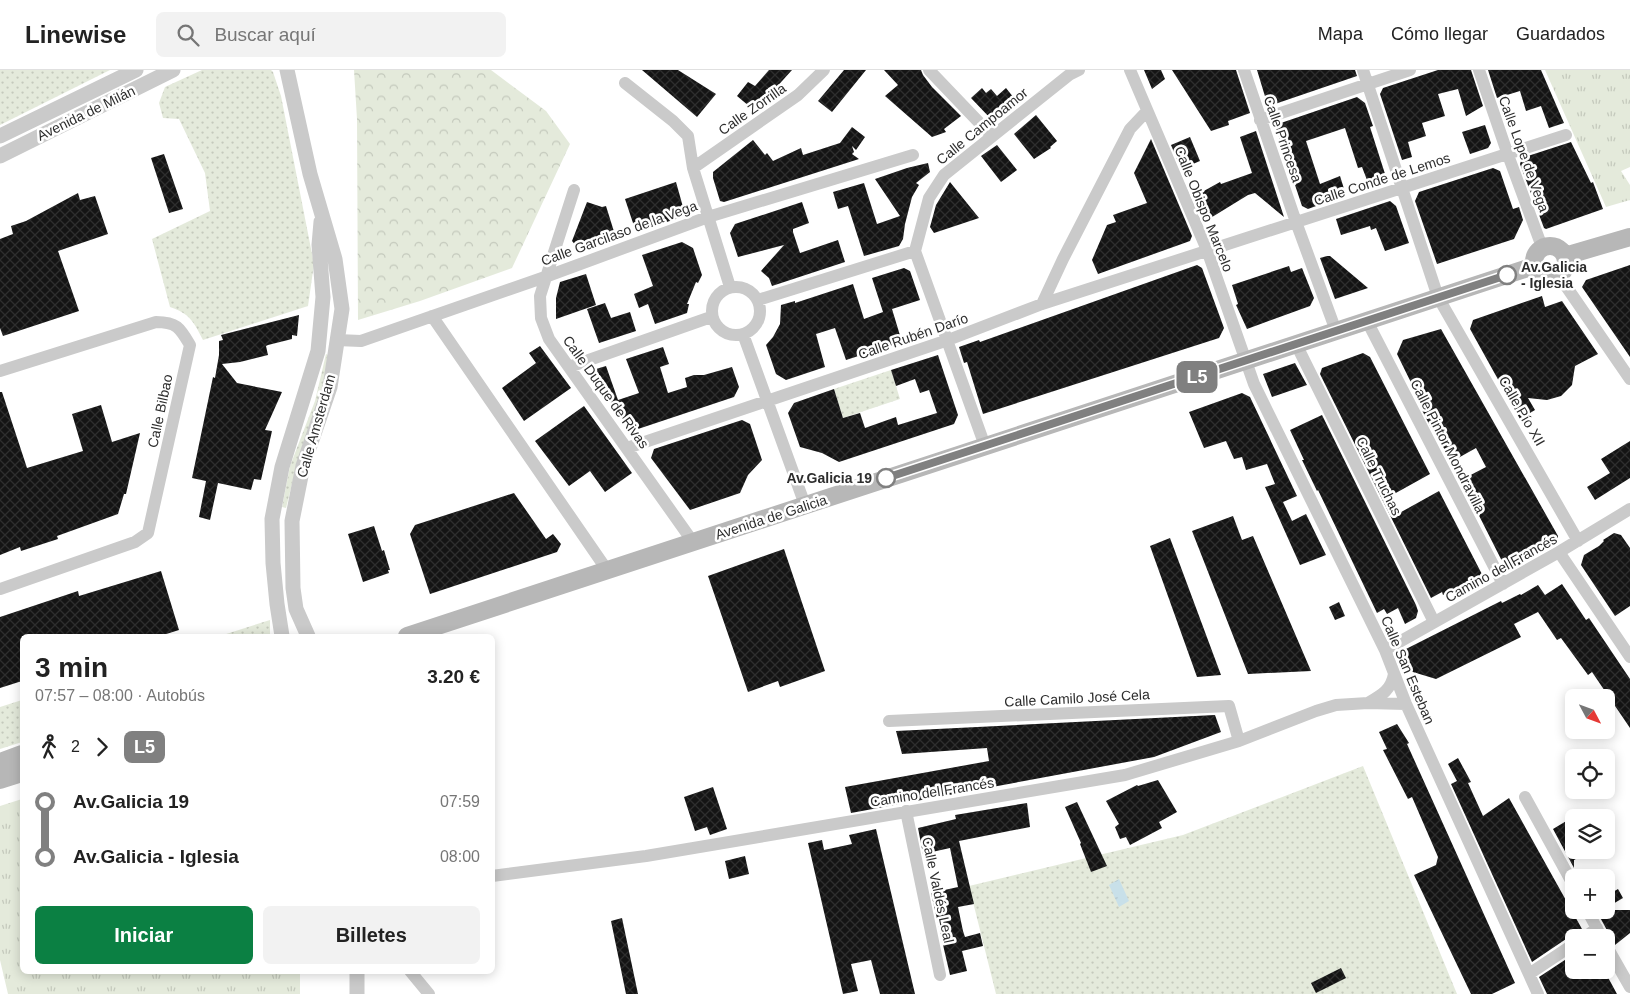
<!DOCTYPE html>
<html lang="es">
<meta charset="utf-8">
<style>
body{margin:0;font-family:Helvetica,sans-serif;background:#f2f2f2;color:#222;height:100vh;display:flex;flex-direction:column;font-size:19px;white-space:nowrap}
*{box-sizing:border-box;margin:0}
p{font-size:16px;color:#767676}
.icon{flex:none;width:28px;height:28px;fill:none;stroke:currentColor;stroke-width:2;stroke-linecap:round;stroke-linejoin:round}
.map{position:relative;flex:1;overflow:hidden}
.details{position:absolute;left:20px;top:564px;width:475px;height:340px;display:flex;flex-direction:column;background:#fff;border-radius:8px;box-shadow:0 2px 12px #0003}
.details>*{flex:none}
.badge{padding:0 10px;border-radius:8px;font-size:18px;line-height:32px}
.needle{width:32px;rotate:131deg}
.controls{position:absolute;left:1565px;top:619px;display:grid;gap:10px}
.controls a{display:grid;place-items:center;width:50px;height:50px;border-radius:8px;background:#fff;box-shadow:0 2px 12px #0003;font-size:25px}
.map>.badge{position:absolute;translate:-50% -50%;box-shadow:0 0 0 2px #fff}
.legs{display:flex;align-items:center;gap:8px;height:55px;padding:0 15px;font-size:16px}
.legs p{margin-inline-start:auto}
.head{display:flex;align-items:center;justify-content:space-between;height:85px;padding:0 15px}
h1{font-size:28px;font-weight:700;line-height:38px}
.button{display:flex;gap:10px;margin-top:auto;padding:10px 15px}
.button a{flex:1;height:58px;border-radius:8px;background:#0b8043;color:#fff;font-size:20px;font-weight:700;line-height:58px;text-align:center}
.button a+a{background:#f2f2f2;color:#222}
ul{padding:0 15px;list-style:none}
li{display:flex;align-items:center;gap:18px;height:55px;font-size:19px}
li i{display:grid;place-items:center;width:8px;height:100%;margin:0 6px;background:currentColor}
li i::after{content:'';width:12px;height:12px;margin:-6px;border:4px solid;border-radius:50%;background:#fff}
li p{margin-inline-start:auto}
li:first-child i{background:linear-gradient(#0000 50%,currentColor 0)}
li:last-child i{background:linear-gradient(currentColor 50%,#0000 0)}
header{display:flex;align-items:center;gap:30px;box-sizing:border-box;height:70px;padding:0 25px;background:#fff;border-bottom:1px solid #e0e0e0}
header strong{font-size:24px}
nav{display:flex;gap:28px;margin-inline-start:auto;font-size:18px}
.search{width:350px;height:45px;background:#f2f2f2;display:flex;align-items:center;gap:12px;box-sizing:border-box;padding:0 18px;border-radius:8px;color:#767676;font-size:19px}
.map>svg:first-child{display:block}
</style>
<header>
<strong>Linewise</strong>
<div class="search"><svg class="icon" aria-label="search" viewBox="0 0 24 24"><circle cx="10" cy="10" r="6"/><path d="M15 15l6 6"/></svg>Buscar aquí</div>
<nav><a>Mapa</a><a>Cómo llegar</a><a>Guardados</a></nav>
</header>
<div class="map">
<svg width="1630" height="924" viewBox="0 0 1630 924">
<defs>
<pattern id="grass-dots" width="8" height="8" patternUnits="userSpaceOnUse" patternTransform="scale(1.25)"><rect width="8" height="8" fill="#e4eadb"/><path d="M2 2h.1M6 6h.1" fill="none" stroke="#c4c9bc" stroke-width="1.8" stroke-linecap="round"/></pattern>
<pattern id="forest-crowns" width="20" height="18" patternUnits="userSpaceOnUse" patternTransform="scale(1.25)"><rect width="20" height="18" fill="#e4eadb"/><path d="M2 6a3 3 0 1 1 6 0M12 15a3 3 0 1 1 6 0" fill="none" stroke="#c4c9bc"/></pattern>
<pattern id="park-tufts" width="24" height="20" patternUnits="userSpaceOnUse" patternTransform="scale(1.25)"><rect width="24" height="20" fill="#e4eadb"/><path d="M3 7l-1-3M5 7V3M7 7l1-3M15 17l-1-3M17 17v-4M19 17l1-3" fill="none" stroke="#c4c9bc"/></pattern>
<pattern id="water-ripples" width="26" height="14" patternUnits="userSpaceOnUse" patternTransform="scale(1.25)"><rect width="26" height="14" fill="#c8e0e9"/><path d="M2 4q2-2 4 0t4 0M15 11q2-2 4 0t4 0" fill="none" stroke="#acc0c8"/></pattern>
<pattern id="building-cross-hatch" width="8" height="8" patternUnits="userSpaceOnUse" patternTransform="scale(1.25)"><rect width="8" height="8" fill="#141414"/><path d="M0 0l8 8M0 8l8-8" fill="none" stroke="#2e2e2e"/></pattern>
</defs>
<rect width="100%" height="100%" fill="#fff"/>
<path fill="url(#grass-dots)" d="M0,0H110L0,55Z
M202,0H271L273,2L281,26L314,194L308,236L203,270C194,252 189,243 170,237L152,169L210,141L205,103L179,49L163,48L159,33L165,17Z
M326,284L330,286L327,307L297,394L286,438L282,437L290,396L315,331Z
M891,300L900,329L843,348L834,319Z
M270,550V566H220Z
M22,630V672L0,679V637Z
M1363,696L1457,924H996L969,816L1183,765Z"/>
<path fill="url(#forest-crowns)" d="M354,0H491L546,41L570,74L512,198L420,231L358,250L357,49Z"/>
<path fill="url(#park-tufts)" d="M1545,0H1630V97L1621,101L1630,115V130L1606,137Z
M22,729V901H300V924H8L0,890V736Z"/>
<path fill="url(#water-ripples)" d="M1119,809L1129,831L1119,837L1109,815Z"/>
<path fill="url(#building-cross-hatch)" d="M642,0H678L716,24L697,47Z
M769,0H792L755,41L737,26L748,12L755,16Z
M844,0H866L832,42L818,31Z
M884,0H921L923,5L932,17L961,46L944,59L946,62L932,67L885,26L898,15Z
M1144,0H1161L1165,9L1152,19Z
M1172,0H1236L1250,43L1228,51L1229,55L1211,61Z
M1257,0H1355L1357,6L1272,35L1267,33Z
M1438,0H1471L1483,36L1466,46L1458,19L1438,24L1445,46L1422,53L1426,66L1408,72L1412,87L1402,90L1380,24L1383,18Z
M1488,0H1541L1564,53L1549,58L1541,36L1526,41L1520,21L1497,28Z
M982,18L986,23L991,19L997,26L1006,18L1018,33L991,49L971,28Z
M1357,27L1365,33L1373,56L1370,57L1386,107L1384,112L1373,116L1370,109L1367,110L1362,97L1358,98L1345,58L1306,71L1320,114L1340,106L1346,125L1308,139L1302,136L1276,58L1278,54Z
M1036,45L1057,71L1050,77L1051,78L1034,89L1014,64Z
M1485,55L1491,73L1488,78L1470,84L1462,62Z
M852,57L865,67L856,80L852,76L854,82L852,84L859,89L724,132L720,131L713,108V102L753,70L765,85L767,83L773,91L801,78L803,85L840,73Z
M1256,61L1284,147L1255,123L1248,125L1204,152L1193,127L1220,112L1221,114L1252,103L1240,67Z
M1190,67L1200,91L1181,99L1171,75Z
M1151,69L1192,166L1190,171L1098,204L1092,190L1107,155L1116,152L1113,145L1147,133L1134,103Z
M1571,72L1591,113L1593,112L1603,139L1546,159L1544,158L1520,94L1522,88Z
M997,75L1017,100L1001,112L981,86Z
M164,84L183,139L169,143L151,88Z
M928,93L930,102L916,113L919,115L912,127L905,154L903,169L899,176L864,186L848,136L838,139L833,122L864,113L877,154L900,146L875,109L907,98Z
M1493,98L1500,101L1513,139L1519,137L1523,150L1514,169L1437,194L1415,131L1419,122Z
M676,112L683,137L676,149L636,162L625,129Z
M950,112L979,148L934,163L930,157L936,135Z
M78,123L80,130L95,126L108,164L58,181L79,241L3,266L0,258V169L13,164L11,156L26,151Z
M1390,131L1396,136L1409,173L1385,181L1376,158L1371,160L1370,156L1341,165L1336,149Z
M587,132L602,137L606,136L616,168L581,182L572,171Z
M802,132L809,153L793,159V162L800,183L838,170L845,192L772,216L769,208L761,201L784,175L738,187L730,163L735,154Z
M682,172L693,178L702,205L698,213L696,212L687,234H689L687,243L655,254L648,234L639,238L634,224L653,216L642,185Z
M1327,186H1330L1368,218L1335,229L1320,188Z
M1197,195L1202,198L1224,258L1219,268L983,344L967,292L964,293L959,277L979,270L980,272Z
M1630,195V287L1582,217L1586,210Z
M1289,196L1291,202L1302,198L1314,228L1310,236L1247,259L1236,235L1238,234L1232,215Z
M904,198L910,201L920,230L892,239L902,272L846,290L835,258L816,264L825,297L786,310L776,304L766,275L773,267L780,254L781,235L795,231V233L853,214L864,249L883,242L872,208Z
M586,204L596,235L556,249V228L560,212Z
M1542,226L1545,237L1562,231L1598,284L1575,296L1572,315L1561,326L1547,330L1528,328L1535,340L1520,349L1470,259L1473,250Z
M605,233L611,248L630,242L636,261L599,273L587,239Z
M299,245L297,266L292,265V269L268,275L266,276L268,285L240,292L222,294L237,313L282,322L265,360L272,361L261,410L254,409L251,420L218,413L210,450L199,447L206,411L192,408L213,307L215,308L219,285V271L223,270L221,265Z
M1441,259L1558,466L1557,473L1512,499L1505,497L1461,410L1486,397L1476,378L1451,392L1433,357L1431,358L1421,338L1423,337L1397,284L1403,270Z
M540,276L571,318L524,351L502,318L536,293L529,283Z
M663,277L669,294L660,297L668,323L687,317L685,308L694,305H704L732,297L739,317L734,327L638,359L628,356L594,309L596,299L606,296L618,330L639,323L626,289Z
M1363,283L1370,287L1430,404L1385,429L1394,446L1439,421L1486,512L1461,525L1457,518L1443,525L1442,522L1431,528L1320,304L1322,298Z
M938,285L958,345L954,354L839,392L822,383L800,377L788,343L794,333L834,319L843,348L860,343L865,358L896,347L898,355L937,343L929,320L920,323L915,309L896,316L891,300Z
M1295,293L1307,315L1272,327L1263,304Z
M0,322H2L27,398L83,381L72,344L101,335L112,372L140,363L126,424H124L118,444L57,466L58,469L21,481L20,477L0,485Z
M1242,323L1250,327L1297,426L1283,432L1292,451L1306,444L1326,485L1300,495L1265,417L1275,414L1267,394L1246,400L1242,387L1234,389L1226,371L1204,378L1189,342Z
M584,336L632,403L605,422L590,401L569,416L535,371Z
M1322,345L1416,535L1418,541L1416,548L1405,554L1398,538L1387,544L1384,539L1377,543L1318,420L1317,421L1302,390H1304L1290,360Z
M742,350L750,354L762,390L748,405L740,423L690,440L651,388L654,379Z
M1630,371V408L1595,430L1587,417L1610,403L1601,389Z
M514,423L546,469L553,464L561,474L557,482L430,524L410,464L415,455Z
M1233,446L1242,470L1253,466L1311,601L1248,604L1192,461Z
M374,456L382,481L384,480L390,500H388L389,503L363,512L348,464Z
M1614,463L1621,465L1630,478V536L1615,546L1581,495L1584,485L1599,476L1604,471L1603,470Z
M1170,468L1221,605L1197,607L1150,476Z
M784,479L825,601L780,617L778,611L748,622L708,506Z
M161,501L179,560L160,566H22V611L0,618V547L78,521L79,526Z
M1562,514L1586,550L1589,548L1630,609V658L1592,602L1588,605L1561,568L1557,570L1538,542L1514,554L1521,567L1436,609L1403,599L1399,590L1402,581L1501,531L1502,533L1520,524L1521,525L1538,515L1545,525Z
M1339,532L1345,546L1335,550L1329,537Z
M1215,645L1221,662L1154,687L851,743L845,717L989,691L987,678L902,684L896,661Z
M1397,654L1409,673L1407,674L1515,913L1492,924H1471L1414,805L1436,795L1438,787L1412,727L1408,729L1383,680L1387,679L1379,662Z
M1458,688L1471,712L1468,713L1483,746L1509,728L1582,859L1577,864L1569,867L1532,892L1451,714L1457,711L1448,694Z
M1158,710L1177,742L1159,752L1162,758L1130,775L1126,767L1120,769L1115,757L1119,754L1106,731L1137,715L1138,716Z
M713,717L727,759L710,765L707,757L695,761L684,727Z
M1077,732L1107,796L1091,802L1080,774L1081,773L1065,737Z
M1027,733L1030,757L959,771L974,834L958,837L963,861L965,867L980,863L983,876L962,881L967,901L950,905L931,823L958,817L950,778L923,784L918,758L956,749L955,745Z
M1568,750L1574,760V780H1592L1574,790V798L1553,759Z
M876,759L915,924H880L871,890L851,894L858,921L843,924L808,773L822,770L824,780L852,774L849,765Z
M745,786L749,804L729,809L725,791Z
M1618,819L1623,828L1606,838V826Z
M1596,840H1630V863L1615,875Z
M622,848L638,924H626L611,851Z
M1574,884V900H1604L1617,924H1547L1539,907Z
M1341,898L1346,908L1316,923L1311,913Z"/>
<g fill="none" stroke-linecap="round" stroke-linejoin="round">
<path stroke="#cacaca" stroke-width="12" d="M929,0L992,66
M1130,0L1207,180L1254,314L1385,580L1406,634L1538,924
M1244,0L1296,152L1336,261
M1363,0L1438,227L1578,471
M1479,0L1508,85L1542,177
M625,13L673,51L688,66L693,98L730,217
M1260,50L1410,0
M693,98L798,25L824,0
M574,120L540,226L541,248L549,269L693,472
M1559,206L1630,309
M712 241a24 24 0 1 1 48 0a24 24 0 1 1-48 0Z
M758,230L915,181
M1042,234L1063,189L1130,59L1147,41
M432,246L607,500
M1367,251L1503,514
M743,264L805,435
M337,270L361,271L545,207L708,147L913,85
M1296,274L1434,552
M569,297L711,247
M0,301L156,252C177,252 180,258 190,275L148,463L135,472L0,519
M985,376L915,181L929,128L944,105L1069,5L1079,0
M627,378L948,270L1042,234L1566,65
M1559,482L1630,587
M1385,580L1559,482L1630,439
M1368,633C1382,625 1391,620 1394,604
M889,651L1229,636L1239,671
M1525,727L1574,816
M906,741L940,905
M492,806L646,786L1125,705L1239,671L1316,641L1336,635L1368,633L1406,634
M1587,840L1602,868
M1584,868L1597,858
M1606,875L1630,917
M410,901L429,924
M1529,904L1574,874"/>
<path stroke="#cacaca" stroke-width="15" d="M287,0L310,104L335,189L342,239L330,317L303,396L292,451L293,518L296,539L308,566
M0,66L136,0
M0,86L173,0
M282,566L277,534L273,493L272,449L282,397L318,281L323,227L319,175L321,152
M357,924V901"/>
<path stroke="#b7b7b7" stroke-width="18" d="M1534 192a16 16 0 1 1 32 0a16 16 0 1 1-32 0Z
M1565,186L1630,167
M407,566L1534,196
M0,692L22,684
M0,710L22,703"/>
</g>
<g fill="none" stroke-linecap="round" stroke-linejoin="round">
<defs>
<path id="line-1" d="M886,408L1507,205"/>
</defs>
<use href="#line-1" stroke="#fff" stroke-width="11"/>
<use href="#line-1" stroke="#808080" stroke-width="8"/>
</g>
<g fill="#fff" stroke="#808080" stroke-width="2.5">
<circle cx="1507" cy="205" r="9"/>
<circle cx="886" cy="408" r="9"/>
</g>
<g text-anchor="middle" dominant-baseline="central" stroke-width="5" stroke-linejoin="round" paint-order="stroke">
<g font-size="14" fill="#2d2d2d" stroke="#fff">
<text transform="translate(752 39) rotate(-35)">Calle Zorrilla</text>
<text transform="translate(86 43) rotate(-26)">Avenida de Milán</text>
<text transform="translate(982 56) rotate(-39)">Calle Campoamor</text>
<text transform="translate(1283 69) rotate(71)">Calle Princesa</text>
<text transform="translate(1524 84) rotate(70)">Calle Lope de Vega</text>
<text transform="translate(1382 109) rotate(-18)">Calle Conde de Lemos</text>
<text transform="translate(1204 139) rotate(68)">Calle Obispo Marcelo</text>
<text transform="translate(619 163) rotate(-20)">Calle Garcilaso de la Vega</text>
<text transform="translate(913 266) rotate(-19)">Calle Rubén Darío</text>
<text transform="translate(606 322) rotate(54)">Calle Duque de Rivas</text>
<text transform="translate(160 341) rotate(-78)">Calle Bilbao</text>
<text transform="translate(1522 341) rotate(60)">Calle Pío XII</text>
<text transform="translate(316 356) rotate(-74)">Calle Amsterdam</text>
<text transform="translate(1448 376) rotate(63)">Calle Pintor Mondravilla</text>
<text transform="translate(1379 406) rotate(64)">Calle Truchas</text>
<text transform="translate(771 447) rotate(-18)">Avenida de Galicia</text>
<text transform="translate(1501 498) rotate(-29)">Camino del Francés</text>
<text transform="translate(1408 600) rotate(67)">Calle San Esteban</text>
<text transform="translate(1077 628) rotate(-3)">Calle Camilo José Cela</text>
<text transform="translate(932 722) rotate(-9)">Camino del Francés</text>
<text transform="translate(938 820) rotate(78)">Calle Valdés Leal</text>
</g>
<g font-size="14" font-weight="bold" fill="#2d2d2d" stroke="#fff" text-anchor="start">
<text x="1521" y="197">Av.Galicia<tspan x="1521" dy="16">- Iglesia</tspan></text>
<text x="872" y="408" text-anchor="end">Av.Galicia 19</text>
</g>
</g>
</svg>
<div class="controls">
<a><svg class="needle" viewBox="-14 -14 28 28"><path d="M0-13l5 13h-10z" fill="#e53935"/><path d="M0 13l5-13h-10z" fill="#767676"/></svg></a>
<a><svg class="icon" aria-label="locate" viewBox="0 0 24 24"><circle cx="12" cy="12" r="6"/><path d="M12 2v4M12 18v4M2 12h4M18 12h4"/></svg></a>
<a><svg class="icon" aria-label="layers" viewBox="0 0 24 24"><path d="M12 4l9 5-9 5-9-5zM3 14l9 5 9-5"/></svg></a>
<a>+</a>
<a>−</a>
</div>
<b class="badge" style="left:1197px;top:307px;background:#808080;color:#fff">L5</b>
<section class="details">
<div class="head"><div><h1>3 min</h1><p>07:57 – 08:00 · Autobús</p></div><b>3.20 €</b></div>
<div class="legs"><svg class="icon" aria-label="walk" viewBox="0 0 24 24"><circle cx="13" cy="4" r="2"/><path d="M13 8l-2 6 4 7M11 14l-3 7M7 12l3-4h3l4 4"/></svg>2<svg class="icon" aria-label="forward" viewBox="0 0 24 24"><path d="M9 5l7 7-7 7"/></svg><b class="badge" style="background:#808080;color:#fff">L5</b></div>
<ul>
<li><i style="color:#808080"></i><b>Av.Galicia 19</b><p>07:59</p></li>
<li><i style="color:#808080"></i><b>Av.Galicia - Iglesia</b><p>08:00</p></li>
</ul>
<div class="button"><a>Iniciar</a><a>Billetes</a></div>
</section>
</div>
